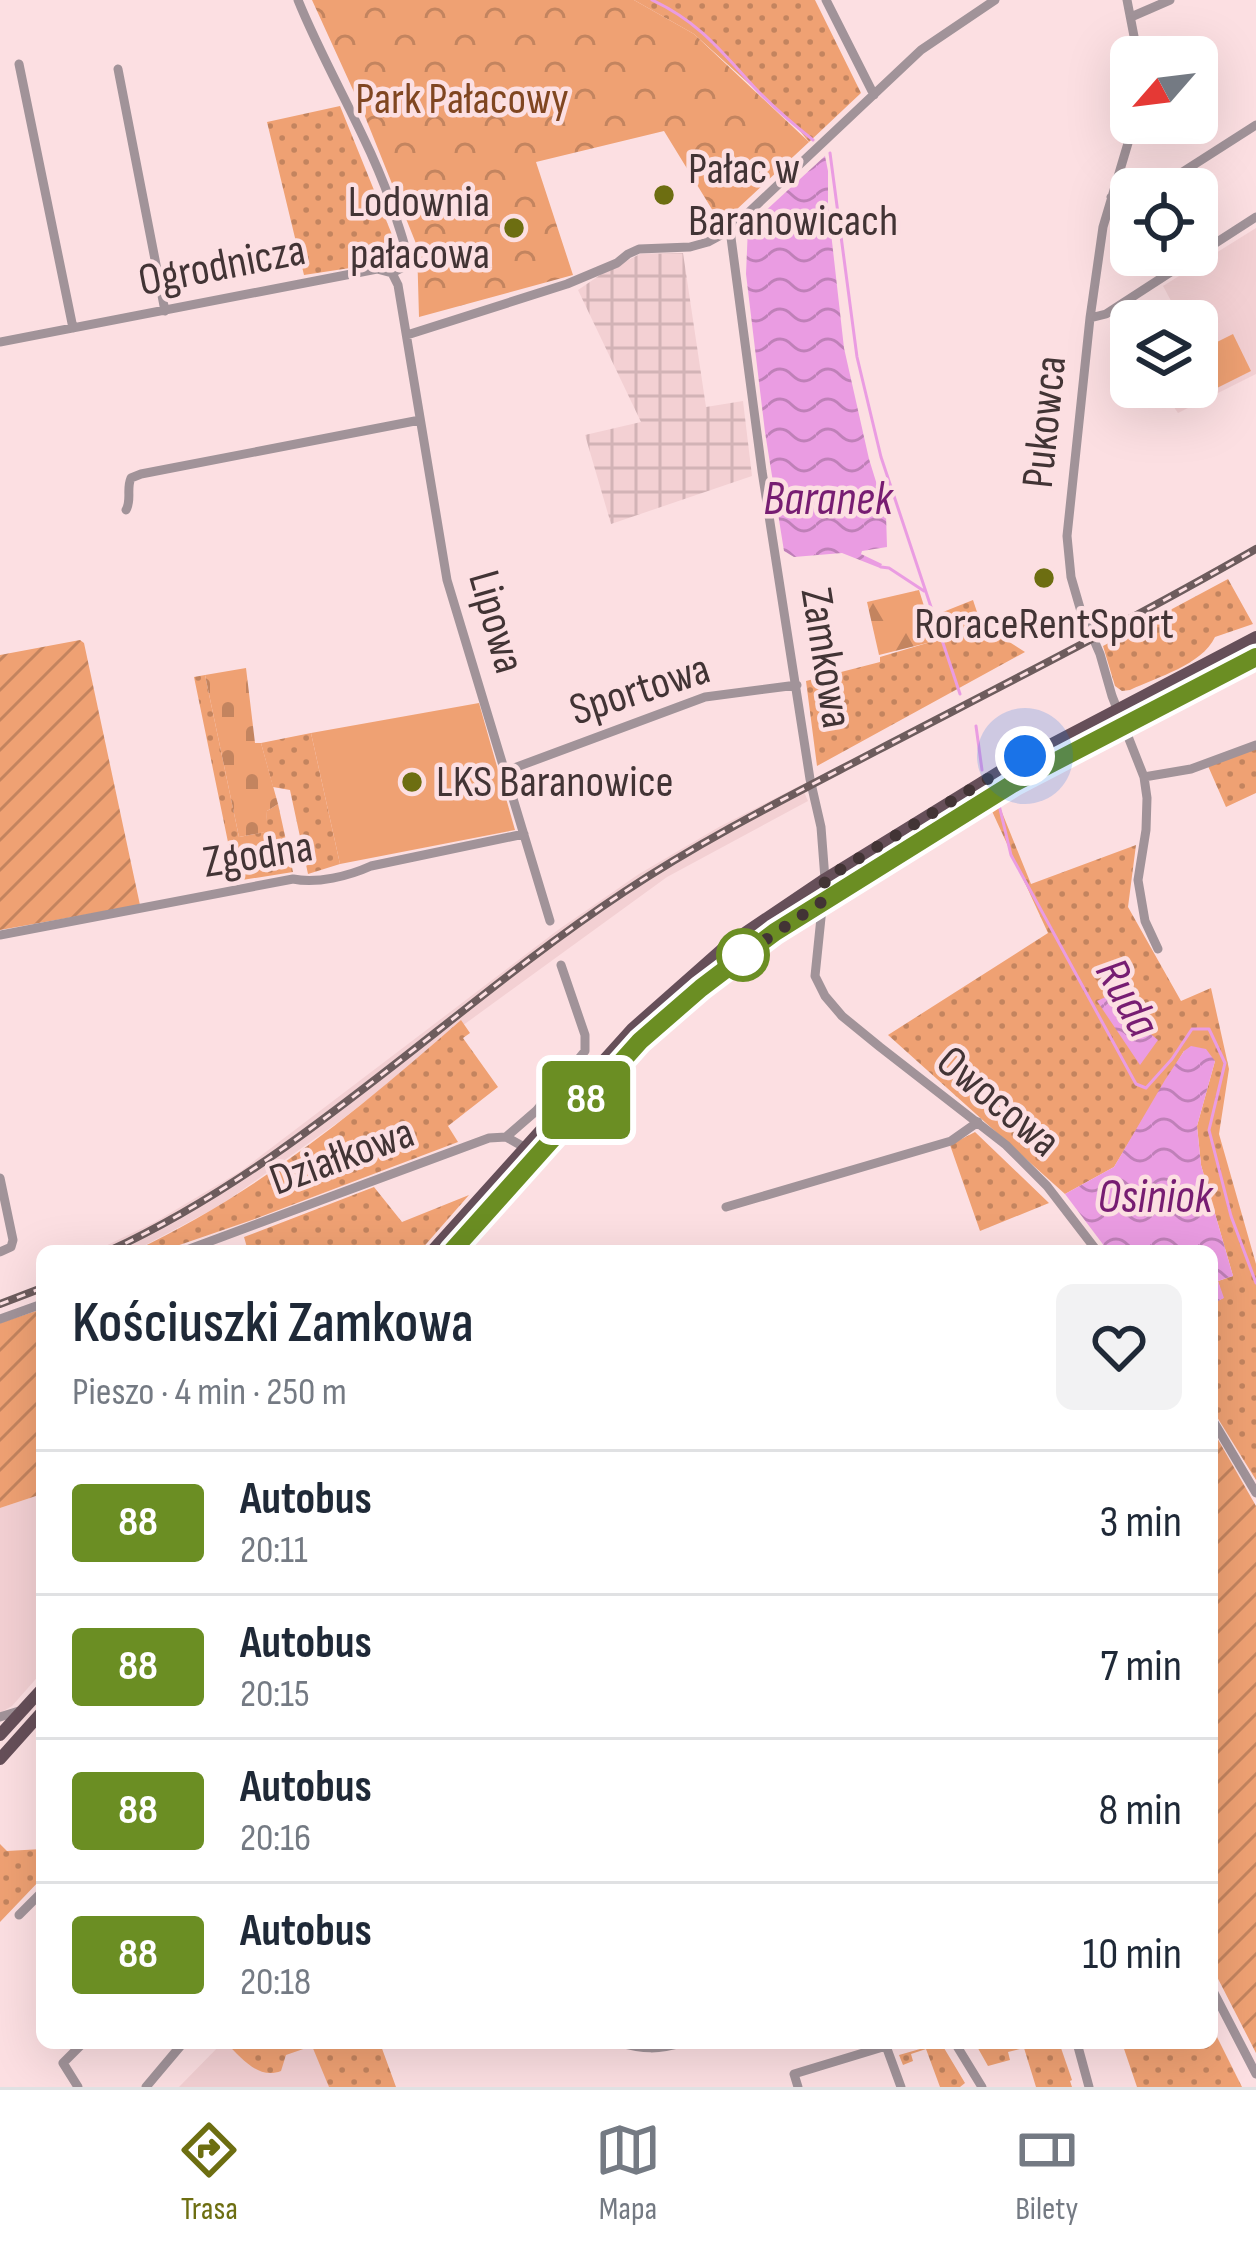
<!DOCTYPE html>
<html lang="pl">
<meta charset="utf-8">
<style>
body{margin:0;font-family:"Sofia Sans Condensed",sans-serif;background:#f2f2f3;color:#1f2937;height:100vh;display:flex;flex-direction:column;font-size:45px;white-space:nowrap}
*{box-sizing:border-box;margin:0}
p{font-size:39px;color:#747a83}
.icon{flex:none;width:66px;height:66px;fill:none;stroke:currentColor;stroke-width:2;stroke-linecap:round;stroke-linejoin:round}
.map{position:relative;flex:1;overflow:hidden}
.panel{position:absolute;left:36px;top:1245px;width:1182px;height:804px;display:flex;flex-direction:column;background:#fff;border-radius:18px;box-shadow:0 12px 48px #0002}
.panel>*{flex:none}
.badge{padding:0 24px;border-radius:9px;font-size:42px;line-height:78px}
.needle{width:78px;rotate:242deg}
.controls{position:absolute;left:1110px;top:36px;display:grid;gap:24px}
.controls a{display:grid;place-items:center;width:108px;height:108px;border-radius:18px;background:#fff;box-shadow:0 12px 48px #0002;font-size:60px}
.you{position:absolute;width:60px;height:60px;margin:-30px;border:9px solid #fff;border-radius:50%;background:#1a73e8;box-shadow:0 0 0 18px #1a73e833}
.map>.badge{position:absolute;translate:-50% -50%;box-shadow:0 0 0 6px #fff}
.round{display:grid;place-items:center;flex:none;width:126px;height:126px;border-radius:18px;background:#f2f2f3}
.headline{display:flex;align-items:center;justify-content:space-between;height:204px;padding:0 36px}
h1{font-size:57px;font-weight:600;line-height:90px}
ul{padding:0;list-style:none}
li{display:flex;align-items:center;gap:36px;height:144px;padding:0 36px;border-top:3px solid #e0e1e3}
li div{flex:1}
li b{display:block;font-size:45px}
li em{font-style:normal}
li .badge{min-width:132px;font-weight:700;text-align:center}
.tab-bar{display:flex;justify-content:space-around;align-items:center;height:168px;border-top:3px solid #e0e1e3;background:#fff;font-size:33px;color:#747a83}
.tab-bar a{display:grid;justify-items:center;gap:6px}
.tab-bar .current{color:#6d6e11}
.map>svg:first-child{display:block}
</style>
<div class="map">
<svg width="1256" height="2087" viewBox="0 0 1256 2087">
<defs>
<pattern id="industrial-grid" width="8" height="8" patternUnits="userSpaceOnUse" patternTransform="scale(3)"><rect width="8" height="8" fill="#f3d0d3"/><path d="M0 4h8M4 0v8" fill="none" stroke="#d2b3b6"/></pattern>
<pattern id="grass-dots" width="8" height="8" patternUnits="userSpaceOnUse" patternTransform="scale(3)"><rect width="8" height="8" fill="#efa173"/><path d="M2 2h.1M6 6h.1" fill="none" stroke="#c3845f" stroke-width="1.8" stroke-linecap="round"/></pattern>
<pattern id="forest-firs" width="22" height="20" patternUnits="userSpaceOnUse" patternTransform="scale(3)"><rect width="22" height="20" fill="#efa173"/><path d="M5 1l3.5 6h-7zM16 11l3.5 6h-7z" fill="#c3845f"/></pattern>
<pattern id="cemetery-stones" width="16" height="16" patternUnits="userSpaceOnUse" patternTransform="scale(3)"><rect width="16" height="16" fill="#efa173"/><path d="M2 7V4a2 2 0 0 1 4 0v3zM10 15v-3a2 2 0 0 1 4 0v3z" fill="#c3845f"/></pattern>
<pattern id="park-crowns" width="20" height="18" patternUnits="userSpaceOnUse" patternTransform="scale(3)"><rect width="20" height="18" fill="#efa173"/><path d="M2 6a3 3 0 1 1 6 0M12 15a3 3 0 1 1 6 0" fill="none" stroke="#c3845f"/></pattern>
<pattern id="garden-furrows" width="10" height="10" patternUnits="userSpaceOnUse" patternTransform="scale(3)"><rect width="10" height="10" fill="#efa173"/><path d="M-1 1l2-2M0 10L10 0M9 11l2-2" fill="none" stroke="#c3845f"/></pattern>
<pattern id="water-waves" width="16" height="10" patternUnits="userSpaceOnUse" patternTransform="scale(3)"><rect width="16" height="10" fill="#ea9ce2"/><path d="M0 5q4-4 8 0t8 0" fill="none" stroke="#bf80b8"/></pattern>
</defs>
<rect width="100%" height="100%" fill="#fcdfe2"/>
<path fill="#f3d0d3" d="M1256,228V374L1178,413L1160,387H1197V321H1182L1163,286Z
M801,785L808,801L667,877L462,1026L340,1121L221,1205L134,1251H95L155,1222L241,1171L558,930L639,874L719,827Z
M42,1494V1672L12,1706L0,1713V1508Z
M222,2043H329L346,2087H179Z"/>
<path fill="url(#industrial-grid)" d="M683,253L706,407L743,401L752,476L611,524L585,435L641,422L578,290L603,273L640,254Z"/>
<path fill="url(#grass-dots)" d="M634,0H815L861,93L809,142L796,126L694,34Z
M340,106L399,252L396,261L304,275L267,122Z
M1228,579L1253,624L1215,637C1202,665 1157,677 1130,690L1122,691L1115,686L1103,646Z
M973,600L981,624L1025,652L817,766L806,681L880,662V657L934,641L928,618Z
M205,675L239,837L265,832L267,811L278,804L293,872L236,881L194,677Z
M311,733L340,864L308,874L290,790L273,787L261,743Z
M1256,742V793L1226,807L1208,766Z
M999,805L1031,884L1136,845L1128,907L1181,1001L1211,988L1229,1069L1219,1134L1256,1264V1480L1212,1409V1304L1223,1298L1218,1281L1233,1276L1201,1165L1197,1126L1215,1061L1184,1051L1114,1167L1065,1194L888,1035L1048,933L991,809Z
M461,1020L470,1033L463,1038L498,1087L448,1126L458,1142L252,1220L162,1251H134C255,1195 361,1108 461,1020Z
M975,1132L1049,1203L980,1231L950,1145Z
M374,1187L402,1222L469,1195L420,1251H248L244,1237Z
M0,1844L7,1851L42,1849V1878L0,1922Z
M1212,2027L1242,2087H1137L1122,2043H1212Z
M226,2043H380L396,2087H329L312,2046L286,2055L281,2071C258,2080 242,2058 226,2043Z
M941,2043L965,2083L960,2087H940L926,2049L911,2054L913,2061L903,2065L899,2055Z
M975,2043H1065L1061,2048L1072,2080L1070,2081L1072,2087H1036L1024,2048L1008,2052L1010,2060L988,2066Z"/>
<path fill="url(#forest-firs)" d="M919,590L935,641L879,655L867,602Z"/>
<path fill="url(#cemetery-stones)" d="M246,668L255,743H261L278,804L267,811L266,832L239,837L205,675Z"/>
<path fill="url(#park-crowns)" d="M312,0H634L694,34L809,142L721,224L664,131L536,162L573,275L419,317L417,246L364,114Z"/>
<path fill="url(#garden-furrows)" d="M80,640L84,643L140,905L0,930V655Z
M42,1309V1494L0,1508V1323Z
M1212,1429L1256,1506V2053L1212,1967Z"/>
<path fill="#efa173" d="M1233,334L1251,371L1197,398L1191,387H1197V352Z
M479,703L515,830L340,864L311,733Z"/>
<path fill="url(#water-waves)" d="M825,156L828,171V206L844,348L869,459L886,514L887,547L862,551L861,554L882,564L880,568L842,553L794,557L784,551L765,432L746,274L748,227Z
M1116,992L1131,1018L1158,1040L1140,1065L1097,1001Z
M1191,1046L1206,1049L1215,1061L1197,1126L1201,1165L1233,1276L1218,1281L1224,1298L1212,1304V1251H1108L1065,1194L1114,1167L1165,1080L1184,1051Z"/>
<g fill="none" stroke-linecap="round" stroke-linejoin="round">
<path stroke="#ea9ce2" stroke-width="3" d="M652,0C699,22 721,51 755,88C773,107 793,124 813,140
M830,153L857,357L881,457L960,694
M881,567L889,568L924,591
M976,726L982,770
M999,805L1011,855L1136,1084L1146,1088L1172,1059L1192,1029H1209L1225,1063L1209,1130L1231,1216L1256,1283"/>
<path stroke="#a19399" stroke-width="9" d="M298,0C328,74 372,142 396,218C401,234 407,248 407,265L392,273
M826,0L874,95
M1127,0L1138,57
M1131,17L1170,0
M19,64L73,328
M118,69L165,311
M1134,123L1103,227L1090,318L1067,536L1071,577L1080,608L1100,654L1112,696L1144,777L1147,798L1146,830L1138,880L1145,921L1158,949
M1156,189L1256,125
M1111,197L1131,202
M730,230L762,471L810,779L821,827L825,879L815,976L825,996L842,1016L880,1047L1006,1145L1047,1186L1097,1251
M1197,255L1256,217
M1090,318L1106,314L1197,255
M407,335L567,284L617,263L628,254L639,249L690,247L708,242L730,230L921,50L995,0
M0,342L377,269L392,273L398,285L447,580L550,921
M126,510C132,500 126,489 131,478L141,474L420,420
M506,771L705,697L797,685
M1144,777L1191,769L1256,745
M0,935L293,879C317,884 349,876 371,866L524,834
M506,1137L536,1111L585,1051V1035L561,965
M0,1178L13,1240L11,1247L0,1252
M726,1207L951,1141L978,1122
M184,1251L489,1138L506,1137L524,1147
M0,1319L42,1304
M1212,1419L1256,1493
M0,1717L19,1711
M19,1915L42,1892
M1212,1989L1256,2074
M620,2043C642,2049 659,2050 681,2043
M955,2043L982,2087
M1077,2043L1089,2087
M886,2046L901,2087
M78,2087L63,2063L83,2043
M146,2087L183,2043
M798,2087L794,2074L896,2043"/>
<path stroke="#664f59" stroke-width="12" d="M432,1251L632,1029L727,945L825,879L1002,770L1256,637
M451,1251L640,1041L701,989L775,932L1014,783L1256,657
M0,1735L42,1689
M0,1759L42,1712"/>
<defs>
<path id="rail" d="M109,1251C300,1163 450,1007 624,892C705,838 792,795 878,750C1005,684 1132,620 1256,549
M0,1304L42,1288"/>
</defs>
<use href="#rail" stroke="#6d5c5d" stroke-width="8"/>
<use href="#rail" stroke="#fcdfe2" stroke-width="3" stroke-dasharray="9" stroke-linecap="butt"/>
</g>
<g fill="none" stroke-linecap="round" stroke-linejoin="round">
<defs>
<path id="line" d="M452,1251L640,1041L701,988L775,932L1014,783L1256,657"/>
</defs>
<use href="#line" stroke="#fff" stroke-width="27"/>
<use href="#line" stroke="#6b8e23" stroke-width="18"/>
<path stroke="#423435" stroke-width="12" stroke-dasharray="0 21.6" d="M743,955L737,959L823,901L825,879L1025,756"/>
</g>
<g fill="#6d6e11" stroke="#fcdfe2" stroke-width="4.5">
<circle cx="664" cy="195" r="12"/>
<circle cx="514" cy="228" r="12"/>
<circle cx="1044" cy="578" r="12"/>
<circle cx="412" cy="782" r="12"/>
</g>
<circle fill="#fff" stroke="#6b8e23" stroke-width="6" cx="743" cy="955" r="24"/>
<g text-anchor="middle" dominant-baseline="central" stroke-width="9" stroke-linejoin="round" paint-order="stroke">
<g font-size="45" fill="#804621" stroke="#fcdfe2">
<text x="462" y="99">Park Pałacowy</text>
</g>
<g font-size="45" fill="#423435" stroke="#fcdfe2" text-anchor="start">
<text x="688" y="169">Pałac w<tspan x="688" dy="52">Baranowicach</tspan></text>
<text x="490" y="202" text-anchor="end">Lodownia<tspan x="490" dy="52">pałacowa</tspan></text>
<text x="1044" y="624" text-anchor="middle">RoraceRentSport</text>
<text x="436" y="782">LKS Baranowice</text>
</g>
<g font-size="45" fill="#423435" stroke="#fcdfe2">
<text transform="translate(222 266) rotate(-11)">Ogrodnicza</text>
<text transform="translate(1045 422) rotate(-84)">Pukowca</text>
<text transform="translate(496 622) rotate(74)">Lipowa</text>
<text transform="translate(826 658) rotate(81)">Zamkowa</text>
<text transform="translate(640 690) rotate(-18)">Sportowa</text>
<text transform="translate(258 855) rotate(-9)">Zgodna</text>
<text transform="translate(998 1102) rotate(40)">Owocowa</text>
<text transform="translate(342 1157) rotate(-20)">Działkowa</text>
</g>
<g font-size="48" font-style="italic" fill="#771d72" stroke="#fcdfe2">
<text x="828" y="499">Baranek</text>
<text transform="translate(1127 998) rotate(61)">Ruda</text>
<text x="1155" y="1197">Osiniok</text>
</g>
</g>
</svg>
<div class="controls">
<a><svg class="needle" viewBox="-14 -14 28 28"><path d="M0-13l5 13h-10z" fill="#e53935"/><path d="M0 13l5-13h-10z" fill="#747a83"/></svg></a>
<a><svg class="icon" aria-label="locate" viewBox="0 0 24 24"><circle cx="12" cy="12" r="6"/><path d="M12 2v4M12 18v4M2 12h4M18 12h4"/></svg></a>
<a><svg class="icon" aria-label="layers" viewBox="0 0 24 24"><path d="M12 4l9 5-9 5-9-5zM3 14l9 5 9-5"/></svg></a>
</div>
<div class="you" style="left:1025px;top:756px"></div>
<b class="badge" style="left:586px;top:1100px;background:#6b8e23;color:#fff">88</b>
<section class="panel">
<div class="headline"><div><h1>Kościuszki Zamkowa</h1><p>Pieszo · 4 min · 250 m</p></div><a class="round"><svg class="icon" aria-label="heart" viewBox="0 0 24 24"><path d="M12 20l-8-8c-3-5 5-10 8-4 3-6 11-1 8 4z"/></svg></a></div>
<ul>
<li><span class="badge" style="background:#6b8e23;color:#fff">88</span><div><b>Autobus</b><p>20:11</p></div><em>3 min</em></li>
<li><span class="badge" style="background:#6b8e23;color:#fff">88</span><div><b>Autobus</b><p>20:15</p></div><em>7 min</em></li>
<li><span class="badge" style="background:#6b8e23;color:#fff">88</span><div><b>Autobus</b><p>20:16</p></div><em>8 min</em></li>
<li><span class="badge" style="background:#6b8e23;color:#fff">88</span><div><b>Autobus</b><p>20:18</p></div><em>10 min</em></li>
</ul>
</section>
</div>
<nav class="tab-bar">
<a class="current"><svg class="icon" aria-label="directions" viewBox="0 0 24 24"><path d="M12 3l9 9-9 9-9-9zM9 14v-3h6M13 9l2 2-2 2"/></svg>Trasa</a>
<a><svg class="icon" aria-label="map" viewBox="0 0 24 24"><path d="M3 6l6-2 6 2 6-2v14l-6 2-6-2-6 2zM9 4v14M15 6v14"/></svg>Mapa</a>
<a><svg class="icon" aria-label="tickets" viewBox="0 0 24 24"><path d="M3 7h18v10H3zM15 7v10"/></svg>Bilety</a>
</nav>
